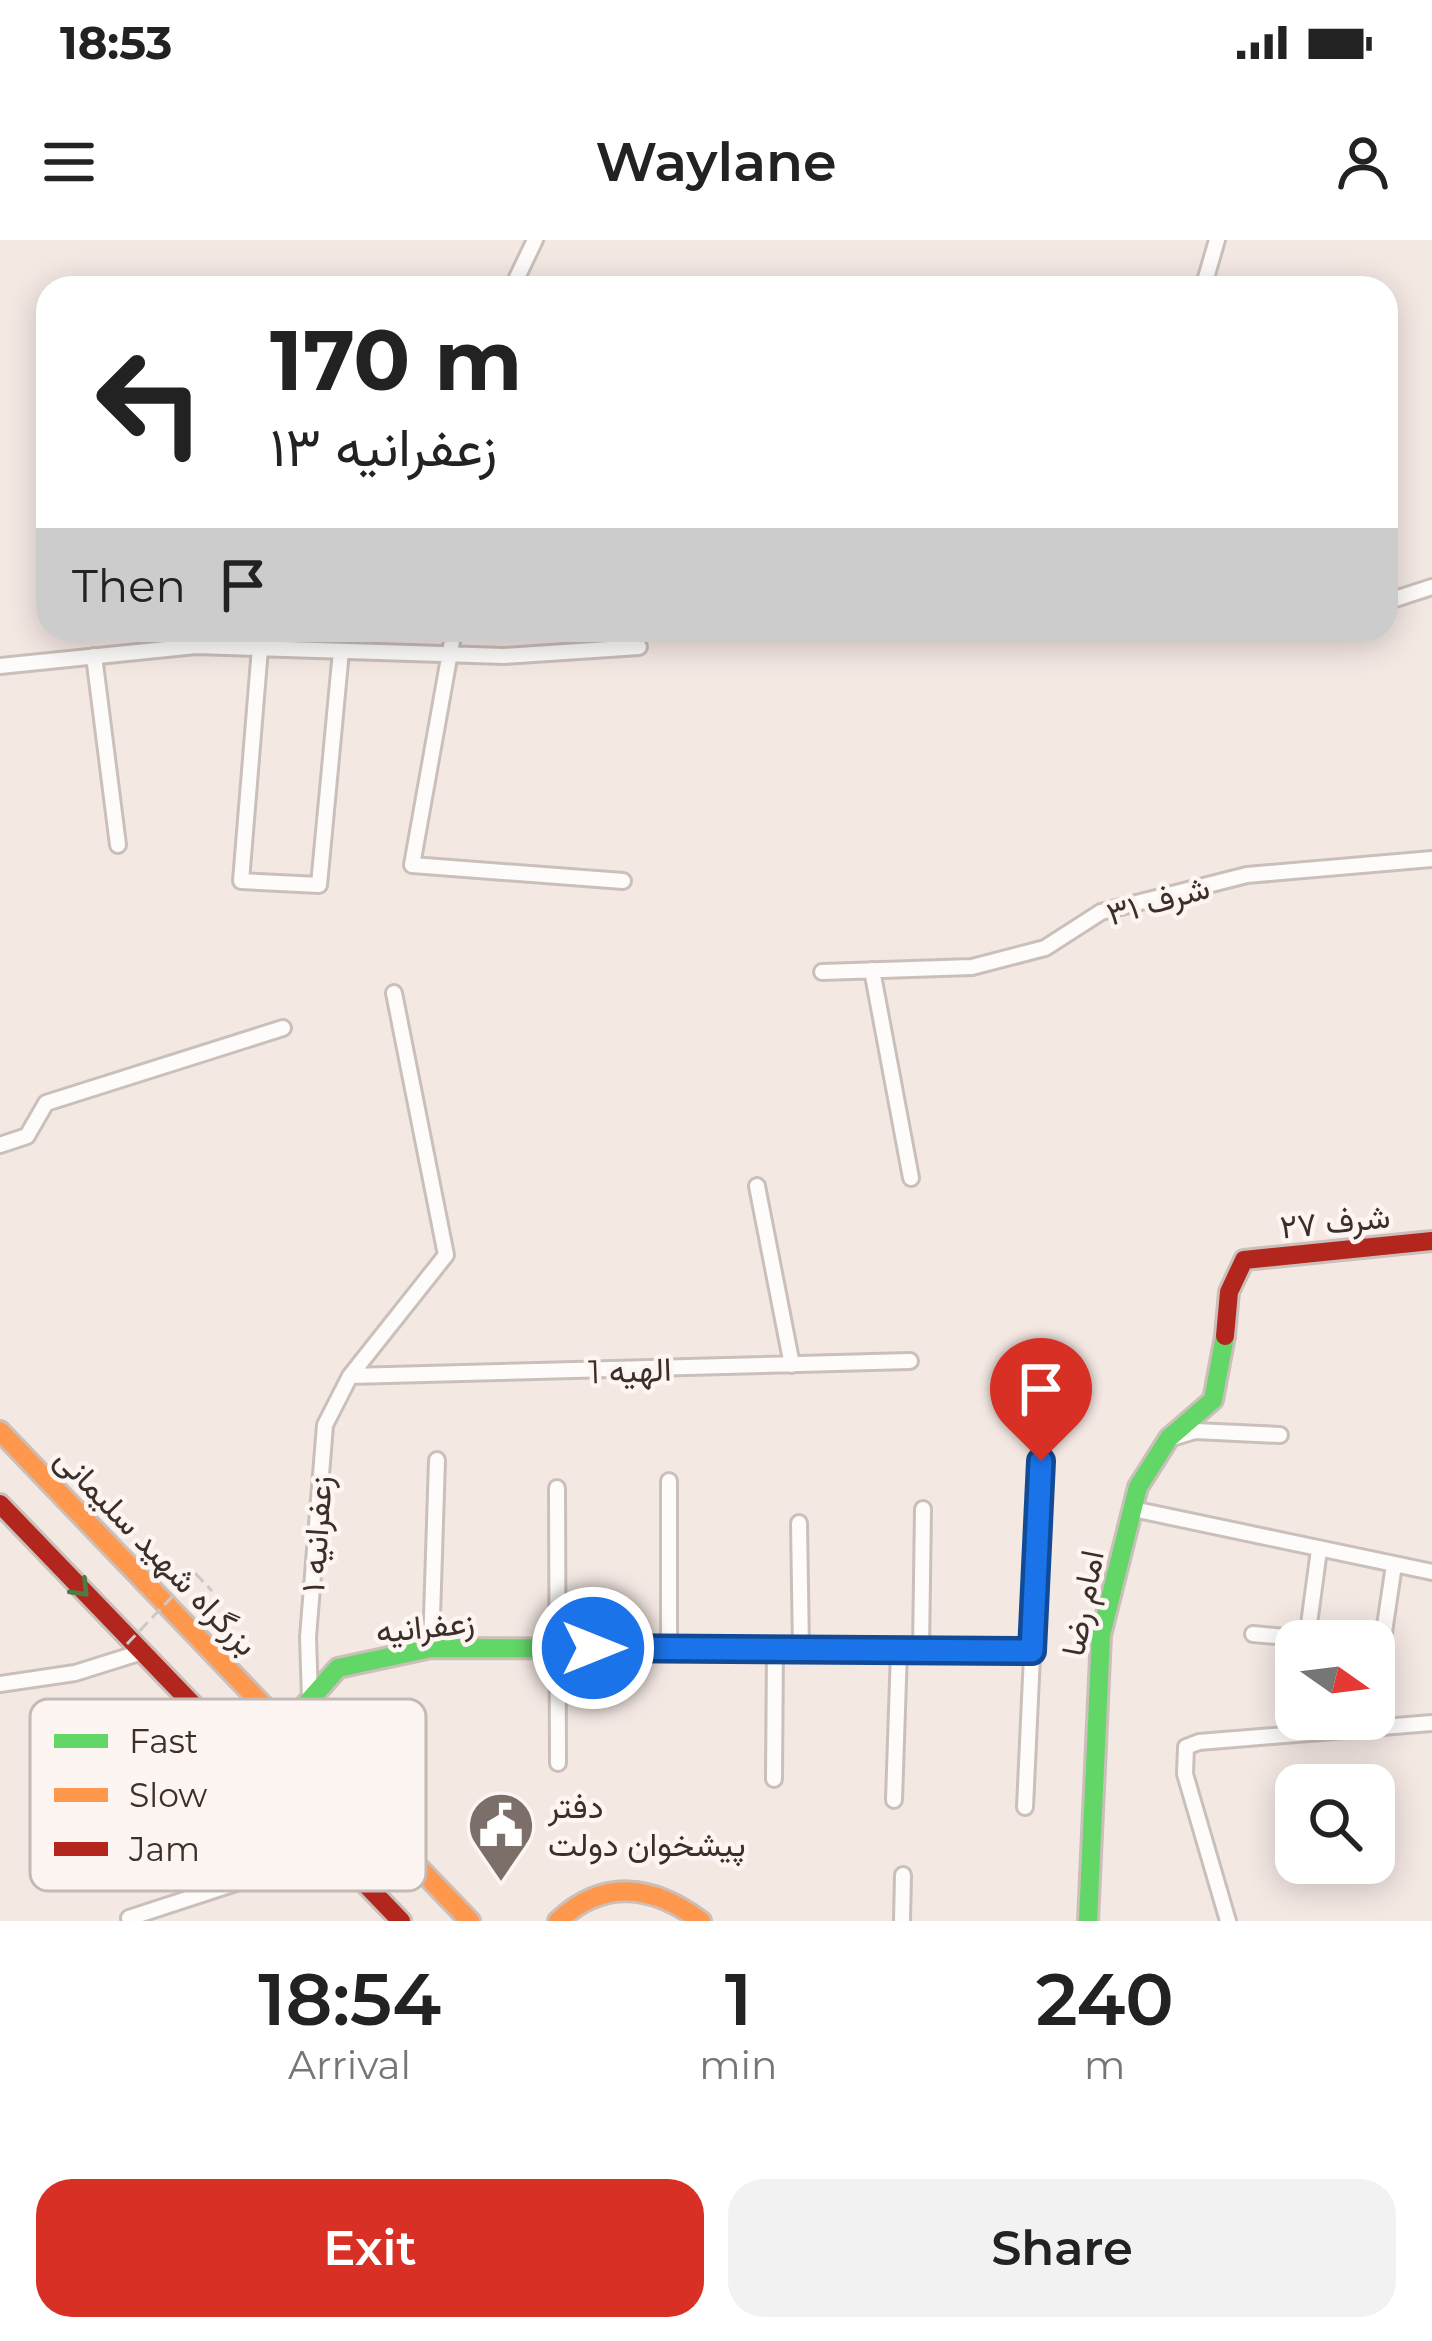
<!DOCTYPE html>
<meta charset="utf-8">
<style>
body{margin:0;font-family:Montserrat,Vazirmatn,sans-serif;background:#f2f2f2;color:#222;height:100vh;display:flex;flex-direction:column;font-size:45px;white-space:nowrap}
*{box-sizing:border-box;margin:0}
p{font-size:39px;color:#767676}
.icon{flex:none;width:66px;height:66px;fill:none;stroke:currentColor;stroke-width:2;stroke-linecap:round;stroke-linejoin:round}
.map{position:relative;height:1681px;overflow:hidden}
.side{display:flex;flex-direction:column;background:#fff;flex:1}
.side>*{flex:none}
.guide{position:absolute;left:36px;top:36px;width:1362px;height:366px;border-radius:36px;box-shadow:0 6px 30px #0003;background:#fff;color:#222;overflow:hidden}
.needle{width:78px;rotate:104deg}
.tools{position:absolute;left:1275px;top:1380px;display:grid;gap:24px}
.tools a{display:grid;place-items:center;width:120px;height:120px;border-radius:24px;background:#fff;box-shadow:0 6px 30px #0003;font-size:60px}
.pin{position:absolute;display:grid;place-items:center;width:102px;height:102px;color:#fff;margin:-123px -51px;border-radius:50% 50% 50% 0;rotate:-45deg;box-shadow:0 0 12px #0007}
.pin .icon{rotate:45deg}
.me{position:absolute;width:132px;margin:-66px;rotate:90deg;stroke-linejoin:round;filter:drop-shadow(0 0 9px #0008)}
.turn{display:flex;align-items:center;gap:42px;height:252px;padding:0 36px;font-size:54px}
.turn .icon{width:156px;height:156px;stroke-width:2.5}
.turn b{display:block;font-size:84px;line-height:102px}
.then{display:flex;align-items:center;height:114px;padding:0 36px;background:#0003;gap:24px;font-size:45px}
.eta{display:flex;justify-content:space-evenly;align-items:center;height:204px;text-align:center}
.eta b{font-size:72px;font-weight:600;line-height:84px}
.button{display:flex;gap:24px;margin-top:auto;padding:24px 36px}
.button a{flex:1;height:138px;border-radius:36px;background:#d93025;color:#fff;font-size:48px;font-weight:600;line-height:138px;text-align:center}
.button a+a{background:#f2f2f2;color:#222}
.status{display:flex;justify-content:space-between;align-items:center;height:84px;padding:0 60px;background:#fff;direction:ltr}
.status svg{height:33px;fill:currentColor}
header{display:flex;justify-content:space-between;align-items:center;height:156px;padding:0 36px;background:#fff;font-size:54px;font-weight:600}
.map>svg:first-child{display:block}
</style>
<div class="status"><b>18:53</b><svg viewBox="0 0 49 12"><path d="M0 12V9h3v3zM5 12V6h3v6zM10 12V3h3v9zM15 12V0h3v12zM26 1h20v11H26zM47 4h2v5h-2z"/></svg></div>
<header><svg class="icon" aria-label="menu" viewBox="0 0 24 24"><path d="M4 6h16M4 12h16M4 18h16"/></svg>Waylane<svg class="icon" aria-label="person" viewBox="0 0 24 24"><circle cx="12" cy="8" r="4"/><path d="M4 21q1-7 8-7t8 7"/></svg></header>
<div class="map">
<svg width="1432" height="1681" viewBox="0 0 1432 1681">
<rect width="100%" height="100%" fill="#f4e8e3"/>
<g fill="none" stroke-linecap="round" stroke-linejoin="round">
<defs>
<path id="street" d="M 512,48 L 535,0
M 1203,48 L 1217,0
M 1386,362 L 1432,347
M 454,390 L 412,625 L 623,641
M 260,408 L 241,641 L 319,645 L 341,411
M 94,416 L 118,605
M 0,426 L 196,406 L 504,416 L 639,407
M 872,730 L 911,938
M 822,732 L 972,727 L 1045,708 L 1101,672 L 1247,635 L 1432,619
M 0,905 L 27,896 L 46,863 L 283,788
M 757,946 L 792,1125
M 350,1136 L 910,1121
M 1172,1198 L 1195,1191 L 1280,1195
M 557,1248 L 558,1523
M 1133,1269 L 1432,1332
M 799,1283 L 801,1409
M 1253,1394 L 1307,1399 L 1319,1310
M 1383,1399 L 1394,1325
M 431,1408 L 437,1220
M 669,1408 L 669,1241
M 921,1410 L 923,1269
M 0,1444 L 75,1433 L 142,1412
M 310,1459 L 308,1397 L 325,1185 L 350,1136 L 446,1015 L 394,753
M 774,1539 L 775,1409
M 894,1560 L 899,1410
M 1025,1567 L 1041,1221
M 129,1678 L 334,1611
M 902,1681 L 903,1635
M 1228,1681 L 1185,1534 L 1186,1507 L 1199,1502 L 1432,1483"/>
<path id="fast" d="M 285,1488 L 338,1428 L 431,1408 L 858,1410
M 1088,1681 L 1101,1395 L 1138,1247 L 1169,1198 L 1213,1160 L 1225,1096"/>
<path id="slow" d="M 0,1191 L 470,1681
M 858,1410 L 1032,1411
M 558,1681 C 604,1638 653,1645 701,1681"/>
<path id="jam" d="M 1225,1096 L 1229,1052 L 1244,1020 L 1432,1001
M 0,1264 L 401,1681"/>
</defs>
<use href="#street" stroke="#cbbfba" stroke-width="20"/>
<use href="#fast" stroke="#cbbfba" stroke-width="24"/>
<use href="#slow" stroke="#cbbfba" stroke-width="24"/>
<use href="#jam" stroke="#cbbfba" stroke-width="24"/>
<path stroke="#ccc9c6" stroke-width="3" stroke-dasharray="12 6" stroke-linecap="butt" d="M 195,1333 L 212,1351"/>
<use href="#street" stroke="#fdfcfb" stroke-width="14"/>
<use href="#fast" stroke="#63d668" stroke-width="18"/>
<use href="#slow" stroke="#ff974d" stroke-width="18"/>
<use href="#jam" stroke="#b3261e" stroke-width="18"/>
<path stroke="#ccc9c6" stroke-width="3" stroke-dasharray="12 6" stroke-linecap="butt" d="M 127,1404 L 195,1333"/>
</g>
<defs><path id="oneway-chevron" d="M-2-3.5L2.5 0L-2 3.5" fill="none" stroke-width="1.6" stroke-linecap="round" stroke-linejoin="round" transform="scale(3)"/></defs>
<use stroke="#4e7a45" href="#oneway-chevron" transform="translate(81 1349) rotate(46)"/>
<g fill="none" stroke-linecap="round" stroke-linejoin="round">
<defs>
<path id="route" d="M 593,1408 L 1032,1411 L 1041,1221"/>
</defs>
<use href="#route" stroke="#114b97" stroke-width="30"/>
<use href="#route" stroke="#1a73e8" stroke-width="21"/>
</g>
<defs>
<symbol id="civic-pin" viewBox="-11 -11 22 30"><path d="M0 17L-7.5 6A9.5 9.5 0 1 1 7.5 6Z" fill="#7c6f69" stroke="#fdf5f2"/><path d="M-.6-6.5H3V-4.5H.6V-3L4-1V1h2V6H-6V1h2V-1L-.6-3ZM-1.2 2.5V6h2.4V2.5Z" fill="#fff"/></symbol>
</defs>
<g fill-rule="evenodd">
<use href="#civic-pin" x="463" y="1547" width="76" height="104"/>
</g>
<g text-anchor="middle" stroke-width="9" stroke-linejoin="round" paint-order="stroke">
<g font-size="33" fill="#3c2e28" stroke="#fdf5f2">
<text transform="translate(1158 660) rotate(-16)" y="12">شرف ۳۱</text>
<text transform="translate(1335 981) rotate(-6)" y="12">شرف ۲۷</text>
<text transform="translate(630 1130) rotate(-2)" y="12">الهیه 1</text>
<text transform="translate(316 1294) rotate(-86)" y="12">زعفرانیه ۱</text>
<text transform="translate(157 1311) rotate(46)" y="12">بزرگراه شهید سلیمانی</text>
<text transform="translate(1082 1363) rotate(-79)" y="12">امام رضا</text>
<text transform="translate(425 1386) rotate(-6)" y="12">زعفرانیه</text>
</g>
<g font-size="33" fill="#3c2e28" stroke="#fdf5f2" text-anchor="start">
<text x="548" y="1578">دفتر<tspan x="548" dy="38">پیشخوان دولت</tspan></text>
</g>
</g>
<rect x="30" y="1459" width="396" height="192" rx="18" fill="#fdf5f2" stroke="#c3b9b5" stroke-width="3"/>
<rect x="54" y="1494" width="54" height="14" fill="#63d668"/>
<rect x="54" y="1548" width="54" height="14" fill="#ff974d"/>
<rect x="54" y="1602" width="54" height="14" fill="#b3261e"/>
<g font-size="33" fill="#3c2e28">
<text x="129" y="1513">Fast</text>
<text x="129" y="1567">Slow</text>
<text x="129" y="1621">Jam</text>
</g>
</svg>
<div class="tools">
<a><svg class="needle" viewBox="-14 -14 28 28"><path d="M0-13l5 13h-10z" fill="#e53935"/><path d="M0 13l5-13h-10z" fill="#767676"/></svg></a>
<a><svg class="icon" aria-label="search" viewBox="0 0 24 24"><circle cx="10" cy="10" r="6"/><path d="M15 15l6 6"/></svg></a>
</div>
<div class="pin" style="left:1041px;top:1221px;background:#d93025"><svg class="icon" aria-label="arrive" viewBox="0 0 24 24"><path d="M6 21V4h12l-3 4 3 4H6"/></svg></div>
<svg class="me" style="left:593px;top:1408px" viewBox="-20 -20 40 40"><circle r="17" fill="#1a73e8" stroke="#fff" stroke-width="3"/><path d="M0-11L8 9 0 5-8 9z" fill="#fff"/></svg>
<div class="guide">
<div class="turn"><svg class="icon" aria-label="left" viewBox="0 0 24 24"><path d="M17 20v-9H6M10 6l-5 5 5 5"/></svg><div><b>170 m</b>زعفرانیه ۱۳</div></div>
<div class="then">Then<svg class="icon" aria-label="arrive" viewBox="0 0 24 24"><path d="M6 21V4h12l-3 4 3 4H6"/></svg></div>
</div>
</div>
<section class="side">
<div class="eta">
<div><b>18:54</b><p>Arrival</p></div>
<div><b>1</b><p>min</p></div>
<div><b>240</b><p>m</p></div>
</div>
<div class="button"><a>Exit</a><a>Share</a></div>
</section>
